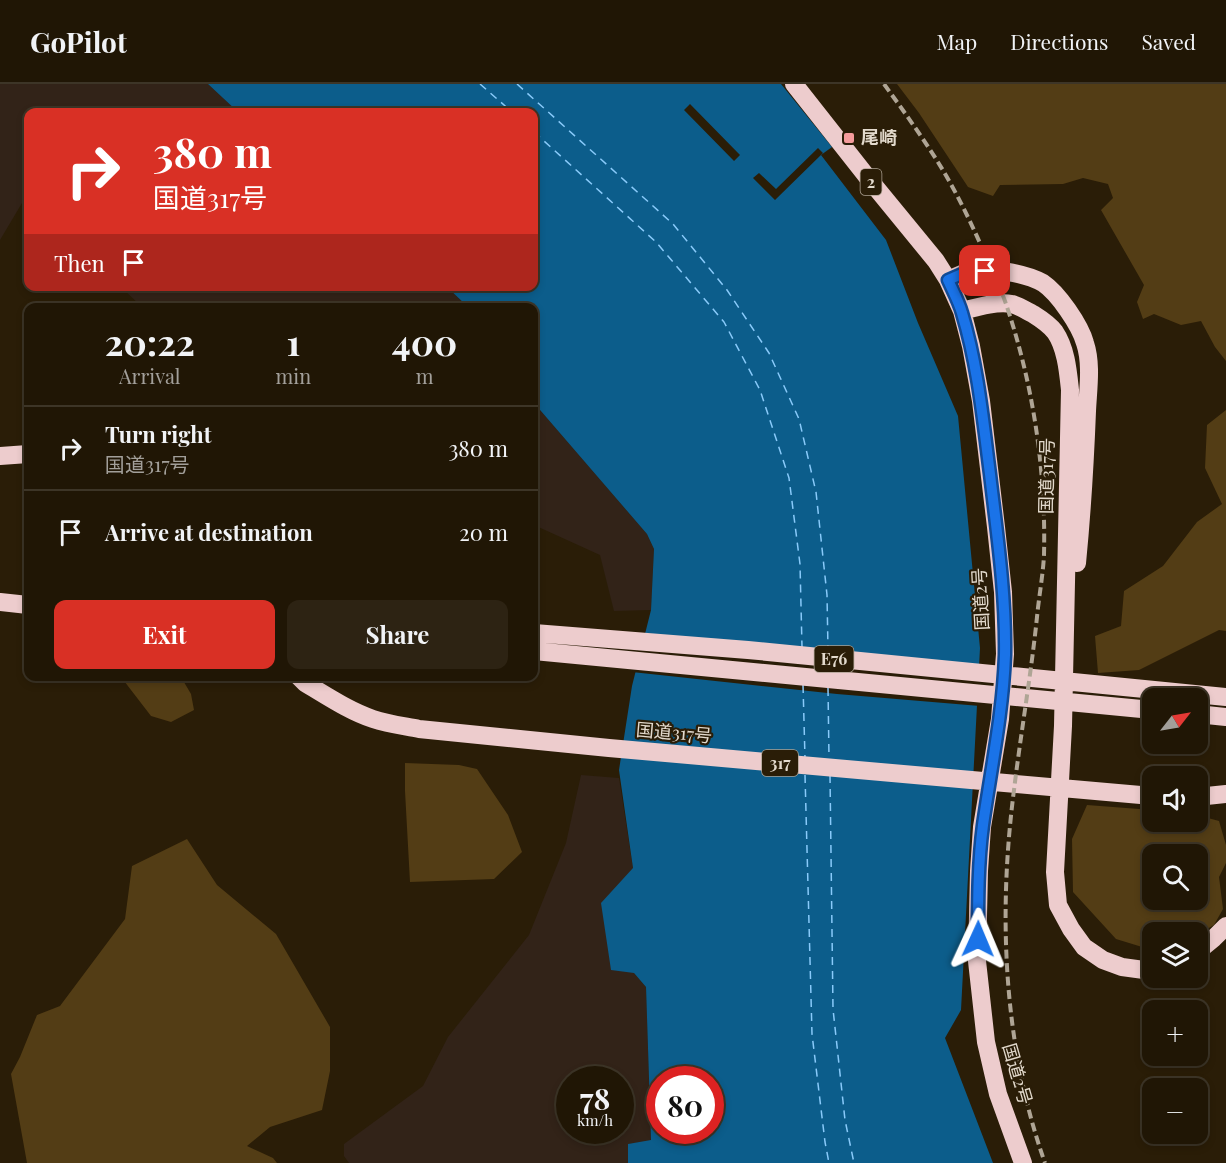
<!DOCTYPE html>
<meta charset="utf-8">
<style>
body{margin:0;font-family:"Playfair Display","Noto Sans JP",serif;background:#2d2313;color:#f1f3f6;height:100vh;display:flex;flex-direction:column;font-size:22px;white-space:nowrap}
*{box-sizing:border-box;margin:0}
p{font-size:20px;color:#a29f9a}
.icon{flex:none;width:33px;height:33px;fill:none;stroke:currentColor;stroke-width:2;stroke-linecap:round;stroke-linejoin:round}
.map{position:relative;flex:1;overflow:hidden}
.side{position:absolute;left:24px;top:219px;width:514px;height:378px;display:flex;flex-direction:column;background:#201605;border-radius:12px;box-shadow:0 3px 9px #0003,0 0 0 2px #3d3527}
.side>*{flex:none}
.guide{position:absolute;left:24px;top:24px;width:514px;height:183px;border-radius:12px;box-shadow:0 3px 9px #0003,0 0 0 2px #3d3527;background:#d93025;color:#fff;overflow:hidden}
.needle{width:39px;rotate:59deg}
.tools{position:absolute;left:1142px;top:604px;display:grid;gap:12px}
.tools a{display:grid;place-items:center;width:66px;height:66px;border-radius:12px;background:#201605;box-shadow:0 3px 9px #0003,0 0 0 2px #3d3527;font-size:30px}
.speed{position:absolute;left:556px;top:982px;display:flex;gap:12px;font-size:30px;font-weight:700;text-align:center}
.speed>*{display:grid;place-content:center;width:78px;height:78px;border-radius:50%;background:#201605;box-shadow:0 3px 9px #0003,0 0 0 2px #3d3527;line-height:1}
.speed small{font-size:15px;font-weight:400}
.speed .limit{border:9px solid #d22;background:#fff;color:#111}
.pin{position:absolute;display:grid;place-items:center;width:51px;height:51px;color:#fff;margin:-26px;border-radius:12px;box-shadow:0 3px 9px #0006}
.me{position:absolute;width:66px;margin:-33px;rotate:1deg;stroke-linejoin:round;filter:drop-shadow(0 0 4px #0008)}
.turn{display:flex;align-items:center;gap:21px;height:126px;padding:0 30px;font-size:27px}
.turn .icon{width:78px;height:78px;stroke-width:2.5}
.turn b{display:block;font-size:42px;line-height:51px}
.then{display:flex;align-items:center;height:57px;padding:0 30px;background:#0003;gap:12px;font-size:22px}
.eta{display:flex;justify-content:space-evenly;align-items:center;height:102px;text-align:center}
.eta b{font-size:36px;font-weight:700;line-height:42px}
.cta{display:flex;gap:12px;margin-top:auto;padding:12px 30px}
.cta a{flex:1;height:69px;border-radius:12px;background:#d93025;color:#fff;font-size:24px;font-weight:700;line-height:69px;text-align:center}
.cta a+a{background:#2d2313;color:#f1f3f6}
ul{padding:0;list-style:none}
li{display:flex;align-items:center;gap:18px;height:84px;padding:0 30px;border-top:2px solid #3d3527}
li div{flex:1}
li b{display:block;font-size:22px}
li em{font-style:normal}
header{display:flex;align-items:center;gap:36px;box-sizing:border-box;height:84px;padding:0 30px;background:#201605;border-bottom:2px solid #3d3527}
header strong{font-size:28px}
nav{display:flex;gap:33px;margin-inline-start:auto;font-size:21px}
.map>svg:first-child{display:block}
</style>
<header>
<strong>GoPilot</strong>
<nav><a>Map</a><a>Directions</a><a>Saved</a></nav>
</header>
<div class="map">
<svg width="1226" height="1079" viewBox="0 0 1226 1079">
<rect width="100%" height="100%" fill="#2a1d07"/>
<path fill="#322318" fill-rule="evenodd" d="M 0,0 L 208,0 L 238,28 L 28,28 L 28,118 L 22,119 L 0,156 Z
M 123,202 L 447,203 L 468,223 L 142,223 L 122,204 Z
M 534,319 L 647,450 L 654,465 L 651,526 L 614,527 L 600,471 L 534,441 Z
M 581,691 L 619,694 L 633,784 L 634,889 L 646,903 L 651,1057 L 629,1060 L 628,1079 L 349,1079 L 344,1072 L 344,1060 L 423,1002 L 448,953 L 529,851 L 566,759 ZM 570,996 L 621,996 L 621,1047 L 570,1047 Z"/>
<path fill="#533d15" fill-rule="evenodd" d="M 897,0 L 1226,0 L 1226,277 L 1215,263 L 1201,237 L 1181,241 L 1154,230 L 1143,235 L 1137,218 L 1144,201 L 1101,126 L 1113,114 L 1108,100 L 1083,94 L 1063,100 L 1000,101 L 993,112 L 968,103 L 919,29 Z
M 1226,326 L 1226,547 L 1219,546 L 1139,586 L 1098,589 L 1095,552 L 1121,542 L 1124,507 L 1163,482 L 1197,438 L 1222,420 L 1205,384 L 1207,341 Z
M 121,593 L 181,593 L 191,610 L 194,626 L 171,638 L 151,632 Z
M 405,679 L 459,681 L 477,685 L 508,731 L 522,768 L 494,795 L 410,798 L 405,707 Z
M 1087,721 L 1152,726 L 1152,738 L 1197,738 L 1197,731 L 1219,737 L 1226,761 L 1226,779 L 1219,793 L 1223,825 L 1214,841 L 1197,851 L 1197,849 L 1152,849 L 1152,866 L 1116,855 L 1073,808 L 1072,755 ZM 1152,771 L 1197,771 L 1197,816 L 1152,816 Z
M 187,755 L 217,801 L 276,850 L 330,943 L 330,987 L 322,1026 L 270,1043 L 247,1062 L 273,1074 L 277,1079 L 27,1079 L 11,990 L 20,973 L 37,931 L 60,922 L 125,835 L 132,782 Z"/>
<path fill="#0c5d8b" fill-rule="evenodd" d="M 208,0 L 781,0 L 832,63 L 821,71 L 886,156 L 918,239 L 958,332 L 980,564 L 961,926 L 945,954 L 993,1079 L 628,1079 L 628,1060 L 651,1056 L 646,903 L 634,889 L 611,886 L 601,819 L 633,784 L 619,686 L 632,602 L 651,526 L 654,465 L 647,450 L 534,319 L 534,224 L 468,223 L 447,203 L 534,202 L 534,28 L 238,28 ZM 660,996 L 711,996 L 711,1047 L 660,1047 Z"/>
<path fill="#2a1d07" d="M 690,20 L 740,71 L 734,77 L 684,26 Z
M 818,64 L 823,69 L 775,116 L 753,94 L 759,89 L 776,105 Z
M 642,549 L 982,581 L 980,622 L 837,610 L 632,588 Z"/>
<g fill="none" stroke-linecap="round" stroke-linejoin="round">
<path stroke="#89cafa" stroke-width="1.5" stroke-dasharray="8 6" stroke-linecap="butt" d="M 480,0 L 512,28
M 517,0 L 673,140 L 727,206 L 769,269 L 799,335 L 816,408 L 827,511 L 828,566
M 534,48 L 656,158 L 724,238 L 760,306 L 789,394 L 800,480 L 802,563
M 803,601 L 805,674
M 828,604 L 829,674
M 805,691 L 812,950 L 825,1058 L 829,1079
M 830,691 L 833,925 L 845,1036 L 854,1079"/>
<path stroke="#edcccd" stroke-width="18" d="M 794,0 L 868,94 L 936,177 L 948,196 L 957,216 L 962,227 L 971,262 L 981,317 L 996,443 L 1003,508 L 1005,570 L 1000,635 L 982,743 L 979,787 L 977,877 L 986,958 L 998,1010 L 1023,1079
M 1008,188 C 1020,190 1032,193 1043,199 C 1058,209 1080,241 1085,259 C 1092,280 1088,305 1087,327 C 1085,378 1082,428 1077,479
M 948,196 L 964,189 L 985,187
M 962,227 C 977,223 997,217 1012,220 C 1019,222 1027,227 1033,230 C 1041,235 1049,240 1055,248 C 1066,264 1068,287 1070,306 L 1063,642 L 1055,788 L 1058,821 L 1071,845 L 1084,863 L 1103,876 L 1122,883 L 1144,886 L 1152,884
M 0,372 L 28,370
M 0,518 L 28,521
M 534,549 L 748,566 L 1226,613
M 534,567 L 1152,626
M 298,592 L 305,599 C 327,612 349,627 373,635 C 388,640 404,642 419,645 L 609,664 L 1152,712
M 1197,630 L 1226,633
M 1197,713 L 1226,710
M 1197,868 L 1214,854 L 1226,842"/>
<path stroke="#afa595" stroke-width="4" stroke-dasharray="9 4.5" stroke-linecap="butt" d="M 884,0 C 905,29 926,58 944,88 C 961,117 976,149 989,180 C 996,195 1003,210 1008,226 C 1034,305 1046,389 1044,471 C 1043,491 1039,512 1037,533 C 1031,591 1021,648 1014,706 C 998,830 1003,960 1045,1079"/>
</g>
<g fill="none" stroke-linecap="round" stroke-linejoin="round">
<defs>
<path id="route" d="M 978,855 C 978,817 978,779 983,741 C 991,685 1003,628 1005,571 C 1006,510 997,450 990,390 C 983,336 978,282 962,229 C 959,218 953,207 948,196 L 964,189 L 985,187"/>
</defs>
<use href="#route" stroke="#114b97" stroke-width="15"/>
<use href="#route" stroke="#1a73e8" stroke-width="10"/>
</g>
<rect fill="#f59b9c" stroke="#2a1d07" stroke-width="2" x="843" y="48" width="12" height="12" rx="3"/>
<g text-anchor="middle" stroke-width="4.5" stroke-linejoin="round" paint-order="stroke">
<g fill="#2a1d07" stroke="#aca192" stroke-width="1.5">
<rect x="860.5" y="85" width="21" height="26" rx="4.5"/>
<rect x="814.5" y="562" width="39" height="26" rx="4.5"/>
<rect x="762" y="666" width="36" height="26" rx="4.5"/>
</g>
<g font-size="16" font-weight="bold" fill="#e3dacd">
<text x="871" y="104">2</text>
<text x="834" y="581">E76</text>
<text x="780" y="685">317</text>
</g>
<g font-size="18" font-weight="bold" fill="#e3dacd" stroke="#2a1d07" text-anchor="start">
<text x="861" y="60">尾崎</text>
</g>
<g font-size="18" fill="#e3dacd" stroke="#2a1d07">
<text transform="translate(1047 392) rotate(-89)" y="6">国道317号</text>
<text transform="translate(981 515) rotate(-93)" y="6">国道2号</text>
<text transform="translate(674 649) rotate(5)" y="6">国道317号</text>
<text transform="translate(1017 990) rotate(74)" y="6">国道2号</text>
</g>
</g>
</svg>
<div class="tools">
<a><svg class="needle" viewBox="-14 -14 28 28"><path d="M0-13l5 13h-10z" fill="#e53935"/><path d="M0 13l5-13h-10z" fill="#a29f9a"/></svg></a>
<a><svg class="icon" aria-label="sound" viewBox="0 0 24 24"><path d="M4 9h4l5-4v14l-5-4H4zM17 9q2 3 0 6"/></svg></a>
<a><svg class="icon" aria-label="search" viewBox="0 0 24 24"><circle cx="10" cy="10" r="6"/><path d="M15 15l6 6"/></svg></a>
<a><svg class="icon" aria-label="layers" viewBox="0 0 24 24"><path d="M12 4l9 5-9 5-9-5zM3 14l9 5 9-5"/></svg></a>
<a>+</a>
<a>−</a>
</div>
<div class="speed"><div>78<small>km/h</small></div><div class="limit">80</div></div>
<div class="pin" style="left:985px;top:187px;background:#d93025"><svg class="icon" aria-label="arrive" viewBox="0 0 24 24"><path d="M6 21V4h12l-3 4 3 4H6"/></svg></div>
<svg class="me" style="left:978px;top:855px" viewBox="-20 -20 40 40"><path d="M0-17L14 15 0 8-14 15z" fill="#1a73e8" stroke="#fff" stroke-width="4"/></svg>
<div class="guide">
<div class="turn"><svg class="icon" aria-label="right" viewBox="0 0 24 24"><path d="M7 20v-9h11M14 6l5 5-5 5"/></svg><div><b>380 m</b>国道317号</div></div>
<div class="then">Then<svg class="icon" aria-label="arrive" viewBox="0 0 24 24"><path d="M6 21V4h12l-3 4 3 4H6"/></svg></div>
</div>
<section class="side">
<div class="eta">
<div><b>20:22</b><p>Arrival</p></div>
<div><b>1</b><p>min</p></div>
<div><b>400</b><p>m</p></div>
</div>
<ul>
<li><svg class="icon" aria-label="right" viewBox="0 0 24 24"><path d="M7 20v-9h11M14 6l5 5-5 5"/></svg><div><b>Turn right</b><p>国道317号</p></div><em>380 m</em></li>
<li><svg class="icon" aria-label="arrive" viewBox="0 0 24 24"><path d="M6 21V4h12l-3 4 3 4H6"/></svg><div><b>Arrive at destination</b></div><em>20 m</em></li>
</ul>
<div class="cta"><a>Exit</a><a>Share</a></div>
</section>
</div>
